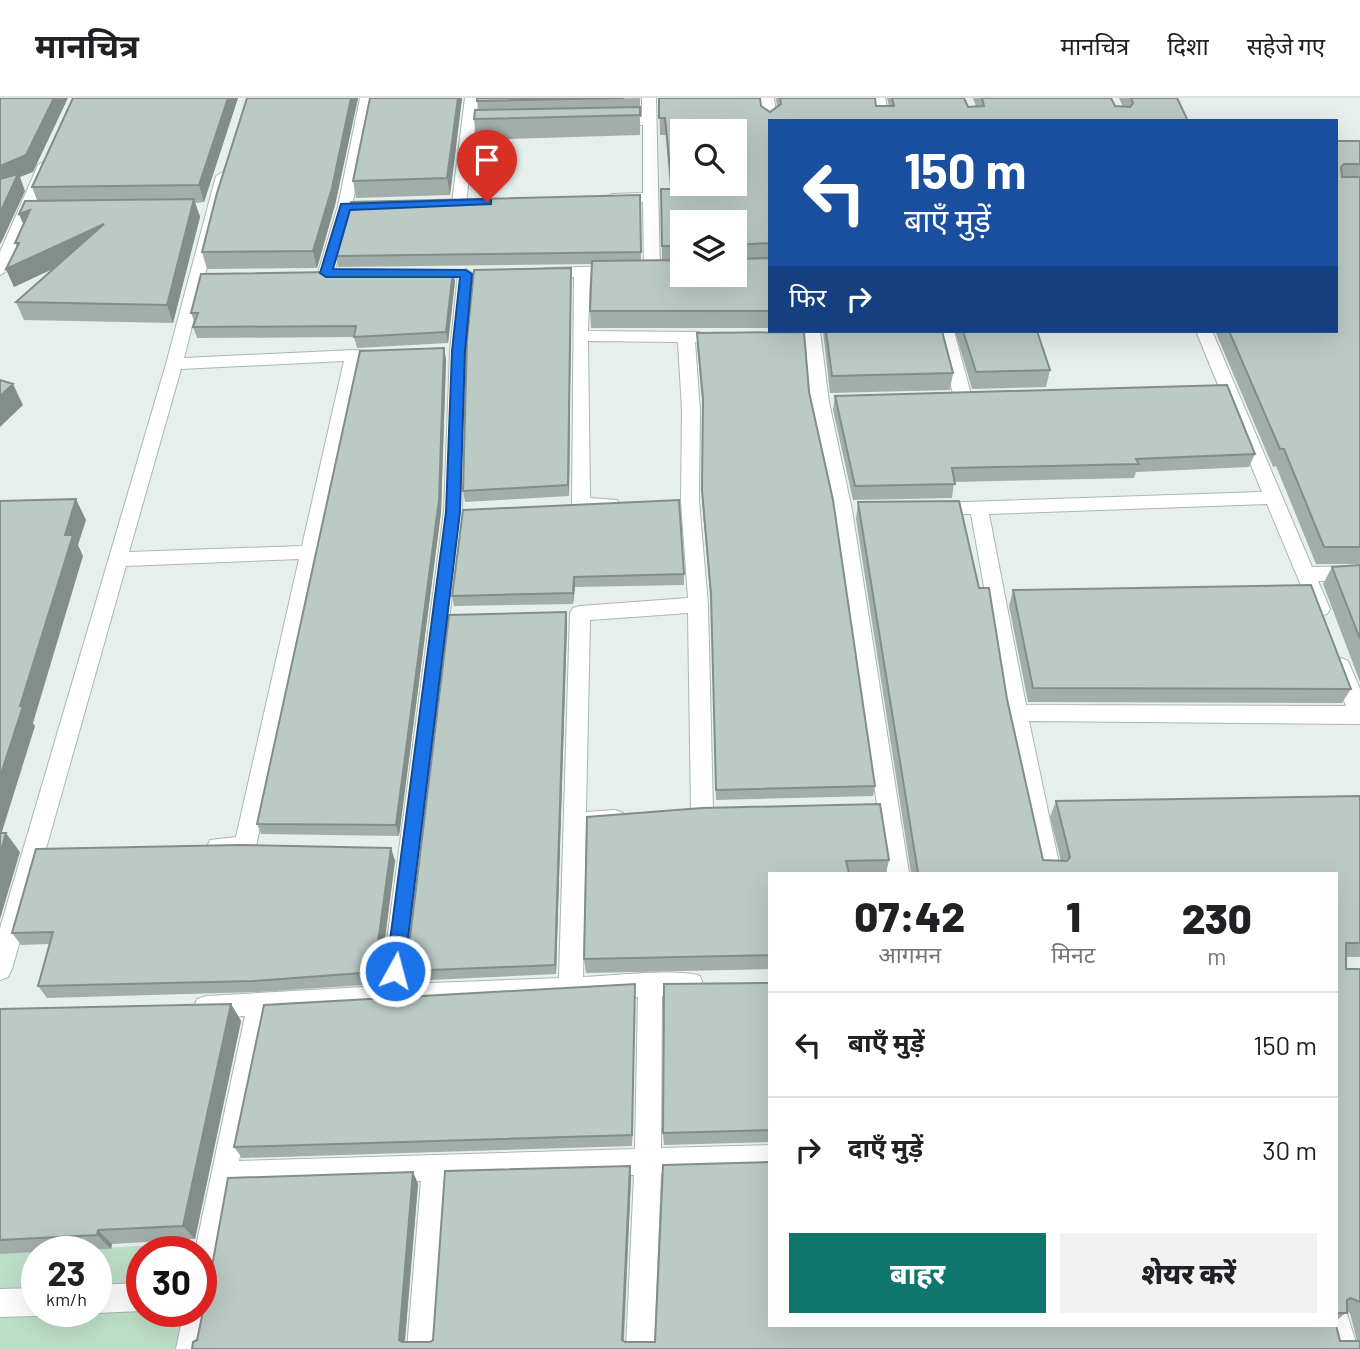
<!DOCTYPE html>
<html lang="hi">
<meta charset="utf-8">
<style>
body{margin:0;font-family:Barlow,"Noto Sans Devanagari",sans-serif;background:#f2f2f2;color:#202124;height:100vh;display:flex;flex-direction:column;font-size:26px;white-space:nowrap}
*{box-sizing:border-box;margin:0}
p{font-size:23px;color:#757577}
.icon{flex:none;width:38px;height:38px;fill:none;stroke:currentColor;stroke-width:2;stroke-linecap:round;stroke-linejoin:round}
.map{position:relative;flex:1;overflow:hidden}
.sheet{position:absolute;left:768px;top:774px;width:570px;height:455px;display:flex;flex-direction:column;background:#fff;border-radius:0px;box-shadow:0 7px 28px #0002}
.sheet>*{flex:none}
.guide{position:absolute;left:768px;top:21px;width:570px;height:214px;border-radius:0px;box-shadow:0 7px 28px #0002;background:#1a4fa0;color:#fff;overflow:hidden}
.fabs{position:absolute;left:670px;top:21px;display:grid;gap:14px}
.fabs a{display:grid;place-items:center;width:77px;height:77px;border-radius:0px;background:#fff;box-shadow:0 7px 28px #0002;font-size:35px}
.speed{position:absolute;left:21px;top:1138px;display:flex;gap:14px;font-size:35px;font-weight:700;text-align:center}
.speed>*{display:grid;place-content:center;width:91px;height:91px;border-radius:50%;background:#fff;box-shadow:0 7px 28px #0002;line-height:1}
.speed small{font-size:18px;font-weight:400}
.speed .limit{border:10px solid #d22;background:#fff;color:#111}
.pin{position:absolute;display:grid;place-items:center;width:60px;height:60px;color:#fff;margin:-72px -30px;border-radius:50% 50% 50% 0;rotate:-45deg;box-shadow:0 0 7px #0007}
.pin .icon{rotate:45deg}
.me{position:absolute;width:77px;margin:-38px;rotate:7deg;stroke-linejoin:round;filter:drop-shadow(0 0 5px #0008)}
.turn{display:flex;align-items:center;gap:24px;height:147px;padding:0 21px;font-size:32px}
.turn .icon{width:91px;height:91px;stroke-width:2.5}
.turn b{display:block;font-size:49px;line-height:60px}
.then{display:flex;align-items:center;height:66px;padding:0 21px;background:#0003;gap:14px;font-size:26px}
.eta{display:flex;justify-content:space-evenly;align-items:center;height:119px;text-align:center}
.eta b{font-size:42px;font-weight:800;line-height:49px}
.action{display:flex;gap:14px;margin-top:auto;padding:14px 21px}
.action a{flex:1;height:80px;border-radius:0px;background:#0f766e;color:#fff;font-size:28px;font-weight:800;line-height:80px;text-align:center}
.action a+a{background:#f2f2f2;color:#202124}
ul{padding:0;list-style:none}
li{display:flex;align-items:center;gap:21px;height:105px;padding:0 21px;border-top:2px solid #e0e0e0}
li div{flex:1}
li b{display:block;font-size:26px}
li em{font-style:normal}
header{display:flex;align-items:center;gap:42px;box-sizing:border-box;height:98px;padding:0 35px;background:#fff;border-bottom:2px solid #e0e0e0}
header strong{font-size:33px}
nav{display:flex;gap:38px;margin-inline-start:auto;font-size:24px}
.map>svg:first-child{display:block}
</style>
<header>
<strong>मानचित्र</strong>
<nav><a>मानचित्र</a><a>दिशा</a><a>सहेजे गए</a></nav>
</header>
<div class="map">
<svg width="1360" height="1251" viewBox="0 0 1360 1251">
<rect width="100%" height="100%" fill="#e6efeb"/>
<path fill="#bfe0c8" fill-rule="evenodd" d="M 211,1145 L 201,1153 L 142,1153 L 142,1213 L 198,1213 L 190,1251 L 0,1251 L 0,1154 ZM 37,1153 L 96,1153 L 96,1213 L 37,1213 Z"/>
<g fill="none" stroke-linecap="round" stroke-linejoin="round">
<defs>
<path id="minor" d="M 360,0 L 374,0 L 352,108 L 334,175 L 326,180 L 318,175 L 338,108 Z
M 465,0 L 479,0 L 476,22 L 501,22 L 508,26 L 501,30 L 475,30 L 466,105 L 459,109 L 452,105 Z
M 642,0 L 656,0 L 660,172 L 652,177 L 644,172 L 643,104 L 612,104 L 605,100 L 612,96 L 643,95 L 643,27 L 614,27 L 607,23 L 614,19 L 642,19 Z
M 760,0 L 774,0 L 777,23 L 770,23 L 770,28 L 763,24 Z
M 871,0 L 885,0 L 890,23 L 876,23 Z
M 45,63 L 52,67 L 8,172 L 0,177 L 0,154 L 38,67 Z
M 223,74 L 230,78 L 184,260 L 354,252 L 371,253 L 373,257 L 371,261 L 361,262 L 256,748 L 253,755 C 240,759 223,760 210,756 L 207,749 L 210,742 L 236,739 L 299,461 L 126,468 L 12,871 L 8,879 L 0,882 L 0,830 L 166,266 L 216,78 ZM 344,263 L 302,448 L 129,454 L 181,271 Z
M 617,168 L 623,170 L 625,173 L 623,176 L 590,178 L 588,233 L 699,234 L 707,239 L 705,243 L 695,244 L 700,312 L 699,403 L 708,507 L 713,714 L 710,720 L 702,723 L 694,720 L 691,714 L 688,515 L 590,522 L 586,714 L 615,712 L 623,715 L 626,721 L 623,727 L 586,732 L 583,879 C 610,878 678,870 700,878 L 703,886 L 700,894 L 691,897 L 662,898 L 661,1050 L 770,1047 L 770,1073 L 661,1076 L 654,1251 L 626,1251 L 634,1077 L 447,1082 L 435,1251 L 407,1251 L 421,1083 L 234,1089 L 215,1195 L 209,1206 L 212,1213 L 204,1251 L 176,1251 L 184,1213 L 201,1213 L 201,1153 L 195,1153 L 245,918 L 206,920 L 197,917 L 194,909 L 197,901 L 206,898 L 381,888 L 444,414 L 450,253 L 458,176 L 466,171 L 474,176 L 466,253 L 462,414 L 405,886 L 559,880 L 570,515 L 573,510 L 580,508 L 688,500 L 681,403 L 682,312 L 678,244 L 588,243 L 590,400 L 617,402 L 619,406 L 617,410 C 604,414 587,414 574,410 L 572,406 L 574,179 L 545,180 L 537,175 L 545,170 ZM 638,899 L 635,1051 L 239,1063 L 269,916 Z
M 804,233 L 820,233 L 829,304 L 852,412 L 909,775 L 887,775 L 834,412 L 811,304 Z
M 938,233 L 954,233 L 972,300 L 969,304 L 957,304 L 954,300 Z
M 1196,233 L 1212,233 L 1312,469 L 1360,468 L 1360,482 L 1318,483 L 1330,511 L 1327,516 L 1320,518 L 1313,516 L 1267,406 L 989,416 L 1026,607 L 1346,608 L 1331,568 L 1334,563 L 1341,560 L 1348,563 L 1360,591 L 1360,626 L 1029,623 L 1061,775 L 1039,775 L 1023,707 L 971,416 L 928,416 L 926,411 L 928,406 L 935,405 L 1262,394 Z
M 142,1185 L 142,1213 L 96,1215 L 91,1213 L 96,1213 L 96,1187 Z
M 37,1190 L 37,1213 L 47,1214 L 37,1218 L 0,1219 L 0,1191 Z
M 1337,1212 L 1347,1216 L 1358,1251 L 1330,1251 L 1323,1227 L 1337,1227 Z"/>
</defs>
<use href="#minor" stroke="#a8b8b2" stroke-width="2"/>
<use href="#minor" fill="#fff" fill-rule="evenodd"/>
</g>
<path fill="#a1aea9" fill-rule="evenodd" d="M 73,0 L 238,0 L 204,104 L 195,105 L 200,119 L 173,225 L 24,222 L 16,204 L 54,170 L 14,189 L 6,171 L 17,149 L 15,145 L 23,126 L 19,116 L 37,102 L 32,89 Z
M 247,0 L 358,0 L 335,107 L 317,170 L 207,171 L 202,154 Z
M 370,0 L 462,0 L 450,97 L 356,100 L 353,83 Z
M 640,0 L 640,37 L 476,42 L 474,21 L 478,12 L 477,3 Z
M 659,0 L 761,8 L 770,14 L 777,8 L 776,0 L 875,0 L 876,8 L 889,8 L 887,0 L 964,0 L 968,9 L 976,8 L 973,0 L 1111,0 L 1115,8 L 1123,9 L 1119,0 L 1177,0 L 1188,23 L 770,23 L 770,230 L 591,230 L 590,213 L 591,166 L 338,169 L 336,158 L 640,97 L 641,163 L 662,163 L 661,91 L 670,91 L 666,37 L 660,37 ZM 682,124 L 735,124 L 735,177 L 682,177 Z
M 1337,43 L 1360,43 L 1360,466 L 1316,466 L 1276,368 L 1273,369 L 1215,233 L 1337,233 Z
M 571,181 L 569,398 L 465,404 L 463,393 Z
M 455,183 L 448,245 L 357,250 L 354,239 L 197,240 L 193,229 L 195,225 L 191,215 Z
M 823,233 L 942,233 L 953,275 L 950,292 L 830,295 Z
M 955,233 L 1037,233 L 1050,272 L 1046,289 L 972,291 Z
M 697,235 L 809,294 L 875,688 L 873,698 L 716,702 L 711,507 L 702,403 L 703,312 L 697,246 Z
M 444,250 L 446,262 L 441,414 L 399,738 L 261,736 L 257,726 Z
M 835,298 L 1255,356 L 1249,369 L 1136,374 L 1134,380 L 954,384 L 952,400 L 853,402 L 833,312 Z
M 858,404 L 979,490 L 1007,601 L 1043,762 L 1061,763 L 1050,719 L 1056,703 L 1360,698 L 1360,859 L 1346,859 L 1346,871 L 1360,871 L 1360,1251 L 192,1251 L 197,1242 L 413,1074 L 418,1086 L 405,1244 L 430,1244 L 630,1068 L 631,1080 L 624,1243 L 625,1244 L 1357,1243 L 1350,1215 L 1347,1214 L 1337,1222 L 1337,775 L 911,775 L 856,421 Z
M 463,412 L 684,476 L 684,487 L 575,489 L 573,506 L 454,508 L 452,498 Z
M 1360,467 L 1360,584 L 1323,486 L 1332,469 Z
M 1013,492 L 1351,591 L 1342,605 L 1028,604 L 1009,508 Z
M 566,514 L 567,526 L 556,876 L 409,883 L 406,873 Z
M 587,719 L 889,762 L 886,775 L 770,775 L 770,871 L 586,875 L 584,861 Z
M 391,750 L 395,763 L 379,886 L 259,894 L 47,900 L 38,888 L 49,846 L 21,847 L 12,835 Z
M 770,885 L 770,1044 L 664,1047 L 663,1035 Z
M 635,886 L 635,900 L 632,1048 L 242,1060 L 234,1049 Z
M 231,906 L 241,923 L 195,1141 L 112,1146 L 111,1151 L 37,1153 L 37,1154 L 0,1156 L 0,911 Z"/>
<path fill="#838d89" d="M 54,0 L 68,0 L 33,74 L 20,79 L 25,93 L 1,145 L 0,146 L 0,68 Z
M 228,0 L 238,0 L 204,104 L 199,87 Z
M 351,0 L 358,0 L 335,107 L 317,170 L 313,153 Z
M 458,0 L 462,0 L 450,97 L 447,80 Z
M 194,101 L 200,119 L 173,225 L 167,207 Z
M 30,112 L 27,134 L 19,116 Z
M 104,126 L 111,144 L 14,189 L 6,171 Z
M 571,170 L 571,181 L 569,398 L 568,387 Z
M 453,172 L 455,183 L 448,245 L 446,234 Z
M 444,250 L 446,262 L 441,414 L 399,738 L 396,727 Z
M 13,286 L 23,307 L 0,329 L 0,298 Z
M 76,401 L 86,422 L 78,447 L 83,458 L 33,625 L 35,628 L 0,740 L 0,679 L 20,608 L 65,437 Z
M 574,479 L 575,489 L 573,506 L 573,495 Z
M 566,514 L 567,526 L 556,876 L 555,867 Z
M 6,735 L 20,754 L 0,821 L 0,756 Z
M 391,750 L 395,763 L 379,886 L 374,874 Z
M 635,886 L 635,900 L 632,1048 L 632,1037 Z
M 231,906 L 241,923 L 195,1141 L 183,1128 Z
M 630,1068 L 631,1080 L 623,1251 L 622,1242 Z
M 413,1074 L 418,1086 L 404,1251 L 399,1242 Z
M 98,1132 L 112,1146 L 111,1151 L 97,1137 Z"/>
<path fill="#bbcac4" stroke="#838d89" stroke-width="2" fill-rule="evenodd" d="M 0,0 L 54,0 L 26,57 L 0,68 Z
M 73,0 L 228,0 L 199,87 L 32,89 Z
M 247,0 L 351,0 L 332,90 L 313,153 L 202,154 L 217,95 Z
M 370,0 L 458,0 L 447,80 L 353,83 Z
M 477,0 L 624,0 L 477,3 Z
M 659,0 L 760,0 L 761,8 L 770,14 L 781,6 L 780,0 L 875,0 L 876,8 L 894,8 L 892,0 L 964,0 L 968,9 L 984,8 L 982,0 L 1111,0 L 1115,8 L 1130,9 L 1133,5 L 1131,0 L 1177,0 L 1188,23 L 770,23 L 770,145 L 735,147 L 735,124 L 682,124 L 682,148 L 662,148 L 661,91 L 672,91 L 665,20 L 659,20 ZM 682,33 L 735,33 L 735,86 L 682,86 Z
M 640,9 L 640,17 L 474,21 L 475,12 Z
M 1337,43 L 1360,43 L 1360,66 L 1344,66 L 1341,69 L 1342,79 L 1360,79 L 1360,449 L 1324,449 L 1284,351 L 1280,351 L 1229,233 L 1337,233 Z
M 18,76 L 0,115 L 0,81 Z
M 640,97 L 641,154 L 336,158 L 351,104 Z
M 194,101 L 167,207 L 16,204 L 104,126 L 6,171 L 19,145 L 15,145 L 30,112 L 19,116 L 25,103 Z
M 770,160 L 770,213 L 590,213 L 592,163 L 682,162 L 682,177 L 735,177 L 735,161 Z
M 571,170 L 568,387 L 463,393 L 467,242 L 474,172 Z
M 453,172 L 446,234 L 354,239 L 356,228 L 193,229 L 198,215 L 191,215 L 201,176 Z
M 826,233 L 942,233 L 953,275 L 832,278 Z
M 963,233 L 1037,233 L 1050,272 L 976,274 Z
M 804,234 L 809,294 L 833,402 L 875,688 L 716,692 L 711,496 L 702,392 L 703,301 L 697,235 Z
M 444,250 L 439,402 L 396,727 L 257,726 L 360,253 Z
M 0,282 L 13,286 L 0,298 Z
M 1227,287 L 1255,356 L 1136,361 L 1139,366 L 952,370 L 955,386 L 855,388 L 835,298 Z
M 76,401 L 65,437 L 73,437 L 20,608 L 23,608 L 0,679 L 0,403 Z
M 679,402 L 684,476 L 574,479 L 573,495 L 452,498 L 463,412 Z
M 959,403 L 979,490 L 989,490 L 1007,601 L 1043,762 L 1067,763 L 1070,759 L 1056,703 L 1360,698 L 1360,845 L 1346,845 L 1346,871 L 1360,871 L 1360,1204 L 1351,1200 L 1347,1202 L 1347,1215 L 1337,1215 L 1337,775 L 918,775 L 858,404 Z
M 1360,467 L 1360,541 L 1332,469 Z
M 1311,487 L 1351,591 L 1033,590 L 1013,492 Z
M 566,514 L 555,867 L 406,873 L 449,517 Z
M 880,706 L 889,762 L 846,763 L 849,775 L 770,775 L 770,857 L 584,861 L 587,719 L 702,710 Z
M 0,735 L 6,735 L 0,756 Z
M 239,747 L 391,750 L 374,874 L 253,883 L 38,888 L 53,834 L 12,835 L 36,751 Z
M 770,885 L 770,1032 L 663,1035 L 664,886 Z
M 635,886 L 632,1037 L 234,1049 L 264,907 Z
M 231,906 L 183,1128 L 98,1132 L 97,1137 L 0,1142 L 0,911 Z
M 770,1064 L 770,1227 L 1336,1227 L 1340,1243 L 1360,1243 L 1360,1251 L 192,1251 L 193,1244 L 197,1242 L 205,1204 L 203,1196 L 209,1185 L 228,1080 L 413,1074 L 399,1242 L 402,1244 L 430,1244 L 433,1242 L 445,1073 L 630,1068 L 622,1242 L 625,1244 L 655,1244 L 663,1067 Z"/>
<path fill="#1a73e8" stroke="#114b97" stroke-width="2" d="M 487,101 L 491,102 L 491,106 L 350,112 L 333,171 L 466,172 L 472,176 L 465,253 L 460,414 L 404,873 L 402,879 L 395,882 L 389,879 L 386,873 L 446,414 L 452,253 L 460,179 L 326,179 L 320,175 L 341,106 Z"/>
</svg>
<div class="fabs">
<a><svg class="icon" aria-label="search" viewBox="0 0 24 24"><circle cx="10" cy="10" r="6"/><path d="M15 15l6 6"/></svg></a>
<a><svg class="icon" aria-label="layers" viewBox="0 0 24 24"><path d="M12 4l9 5-9 5-9-5zM3 14l9 5 9-5"/></svg></a>
</div>
<div class="speed"><div>23<small>km/h</small></div><div class="limit">30</div></div>
<div class="pin" style="left:487px;top:104px;background:#d93025"><svg class="icon" aria-label="arrive" viewBox="0 0 24 24"><path d="M6 21V4h12l-3 4 3 4H6"/></svg></div>
<svg class="me" style="left:395px;top:873px" viewBox="-20 -20 40 40"><circle r="17" fill="#1a73e8" stroke="#fff" stroke-width="3"/><path d="M0-11L8 9 0 5-8 9z" fill="#fff"/></svg>
<div class="guide">
<div class="turn"><svg class="icon" aria-label="left" viewBox="0 0 24 24"><path d="M17 20v-9H6M10 6l-5 5 5 5"/></svg><div><b>150 m</b>बाएँ मुड़ें</div></div>
<div class="then">फिर<svg class="icon" aria-label="right" viewBox="0 0 24 24"><path d="M7 20v-9h11M14 6l5 5-5 5"/></svg></div>
</div>
<section class="sheet">
<div class="eta">
<div><b>07:42</b><p>आगमन</p></div>
<div><b>1</b><p>मिनट</p></div>
<div><b>230</b><p>m</p></div>
</div>
<ul>
<li><svg class="icon" aria-label="left" viewBox="0 0 24 24"><path d="M17 20v-9H6M10 6l-5 5 5 5"/></svg><div><b>बाएँ मुड़ें</b></div><em>150 m</em></li>
<li><svg class="icon" aria-label="right" viewBox="0 0 24 24"><path d="M7 20v-9h11M14 6l5 5-5 5"/></svg><div><b>दाएँ मुड़ें</b></div><em>30 m</em></li>
</ul>
<div class="action"><a>बाहर</a><a>शेयर करें</a></div>
</section>
</div>
